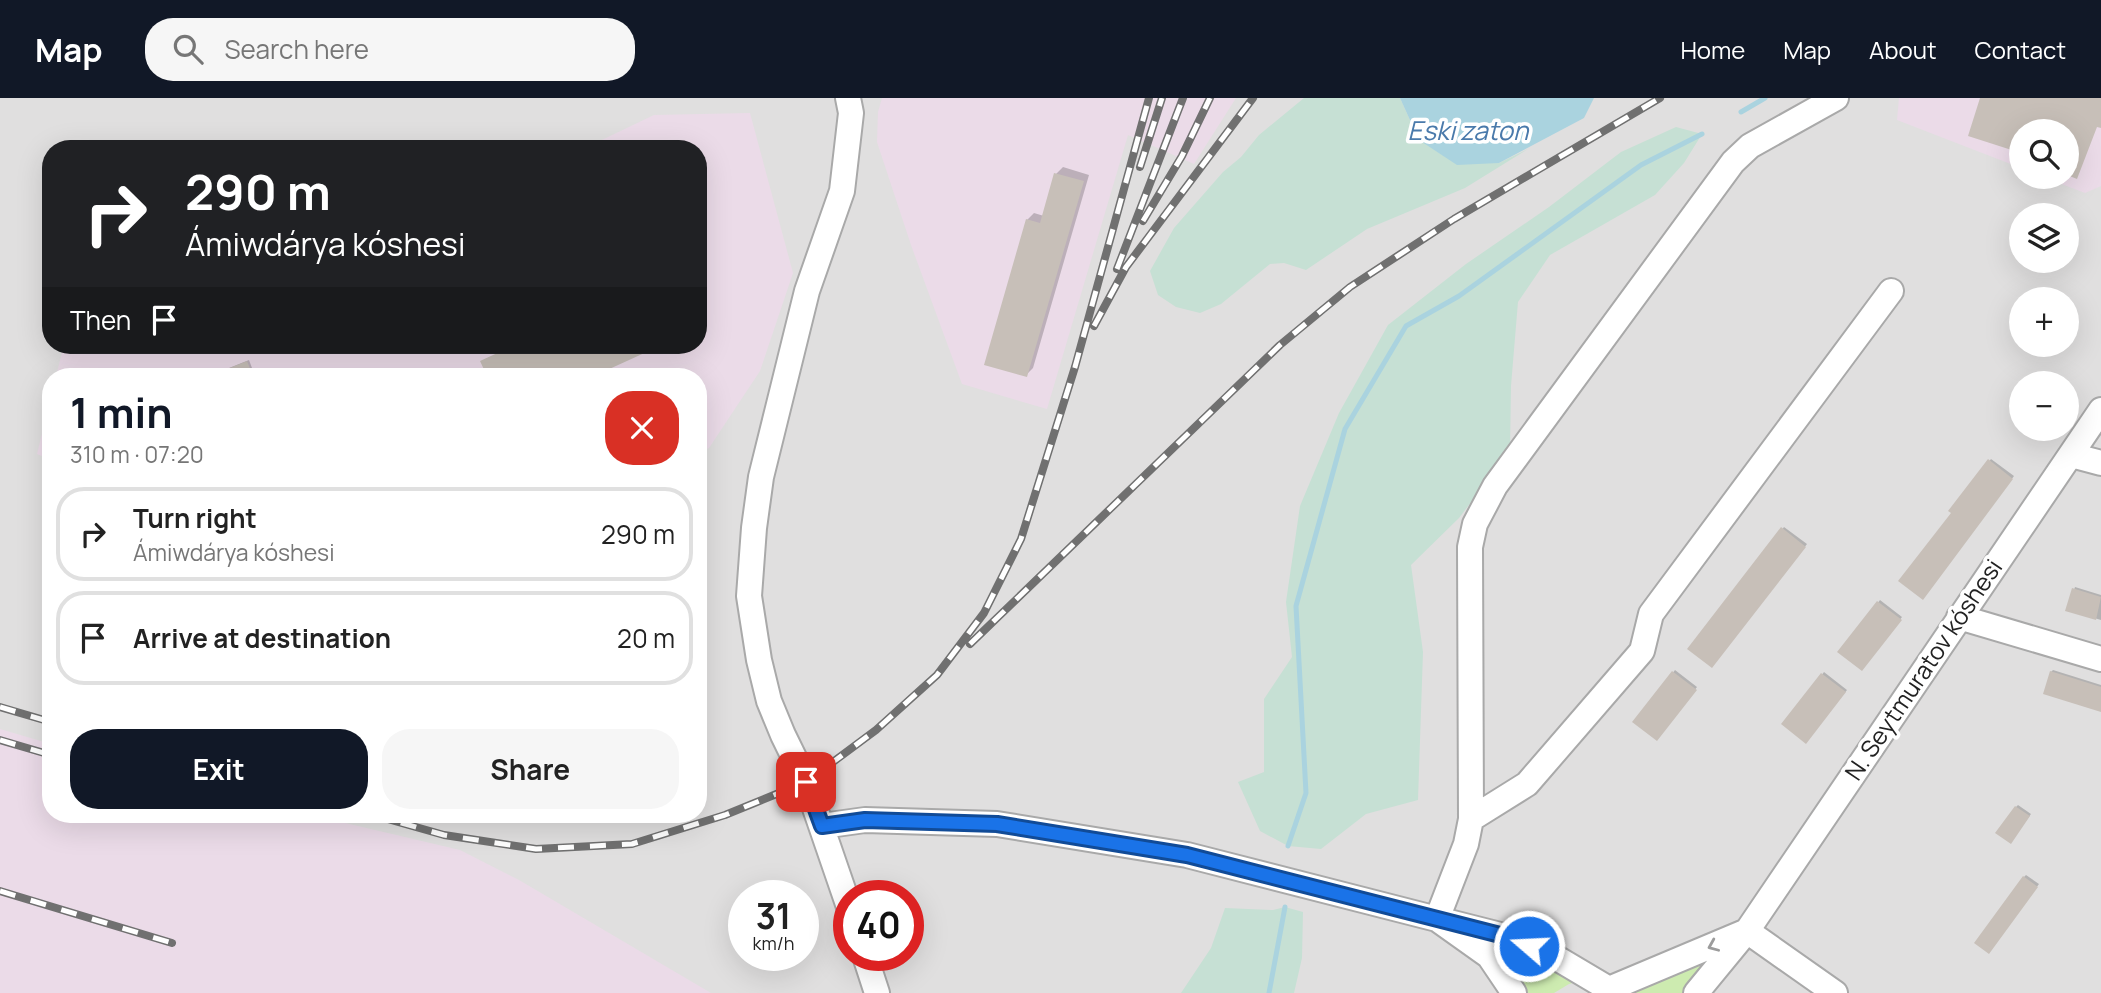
<!DOCTYPE html>
<meta charset="utf-8">
<style>
body{margin:0;font-family:Manrope,sans-serif;background:#f6f6f6;color:#222;height:100vh;display:flex;flex-direction:column;font-size:26px;white-space:nowrap}
*{box-sizing:border-box;margin:0}
p{font-size:23px;color:#767676}
.icon{flex:none;width:38px;height:38px;fill:none;stroke:currentColor;stroke-width:2;stroke-linecap:round;stroke-linejoin:round}
.map{position:relative;flex:1;overflow:hidden}
.sheet{position:absolute;left:42px;top:270px;width:665px;height:455px;display:flex;flex-direction:column;background:#fff;border-radius:28px;box-shadow:0 7px 28px #0002}
.sheet>*{flex:none}
.hud{position:absolute;left:42px;top:42px;width:665px;height:214px;border-radius:28px;box-shadow:0 7px 28px #0002;background:#202124;color:#fff;overflow:hidden}
.controls{position:absolute;left:2009px;top:21px;display:grid;gap:14px}
.controls a{display:grid;place-items:center;width:70px;height:70px;border-radius:50%;background:#fff;box-shadow:0 7px 28px #0002;font-size:35px}
.speed{position:absolute;left:728px;top:782px;display:flex;gap:14px;font-size:35px;font-weight:700;text-align:center}
.speed>*{display:grid;place-content:center;width:91px;height:91px;border-radius:50%;background:#fff;box-shadow:0 7px 28px #0002;line-height:1}
.speed small{font-size:18px;font-weight:400}
.speed .limit{border:10px solid #d22;background:#fff;color:#111}
.pin{position:absolute;display:grid;place-items:center;width:60px;height:60px;color:#fff;margin:-30px;border-radius:14px;box-shadow:0 4px 10px #0006}
.me{position:absolute;width:77px;margin:-38px;rotate:289deg;stroke-linejoin:round;filter:drop-shadow(0 0 5px #0008)}
.turn{display:flex;align-items:center;gap:24px;height:147px;padding:0 28px;font-size:32px}
.turn .icon{width:91px;height:91px;stroke-width:2.5}
.turn b{display:block;font-size:49px;line-height:60px}
.then{display:flex;align-items:center;height:66px;padding:0 28px;background:#0003;gap:14px;font-size:26px}
.round{display:grid;place-items:center;flex:none;width:74px;height:74px;border-radius:28px;background:#f6f6f6}
.head{display:flex;align-items:center;justify-content:space-between;height:119px;padding:0 28px}
h1{font-size:42px;font-weight:700;line-height:52px;color:#111827}
.action{display:flex;gap:14px;margin-top:auto;padding:14px 28px}
.action a{flex:1;height:80px;border-radius:28px;background:#111827;color:#fff;font-size:28px;font-weight:700;line-height:80px;text-align:center}
.action a+a{background:#f6f6f6;color:#222}
ul{padding:0;list-style:none}
li{display:flex;align-items:center;gap:21px;height:94px;margin:0 14px 10px;padding:0 14px;border:4px solid #e0e0e0;border-radius:28px}
li div{flex:1}
li b{display:block;font-size:26px}
li em{font-style:normal}
header{display:flex;align-items:center;gap:42px;box-sizing:border-box;height:98px;padding:0 35px;background:#111827;color:#fff}
header strong{font-size:33px}
nav{display:flex;gap:38px;margin-inline-start:auto;font-size:24px}
.search{width:490px;height:63px;background:#f6f6f6;display:flex;align-items:center;gap:18px;box-sizing:border-box;padding:0 24px;border-radius:28px;color:#767676;font-size:26px}
.map>svg:first-child{display:block}
</style>
<header>
<strong>Map</strong>
<div class="search"><svg class="icon" aria-label="search" viewBox="0 0 24 24"><circle cx="10" cy="10" r="6"/><path d="M15 15l6 6"/></svg>Search here</div>
<nav><a>Home</a><a>Map</a><a>About</a><a>Contact</a></nav>
</header>
<div class="map">
<svg width="2101" height="895" viewBox="0 0 2101 895">
<rect width="100%" height="100%" fill="#f2efe9"/>
<path fill="#e0dfdf" fill-rule="evenodd" d="M 0,0 L 2101,0 L 2101,895 L 0,895 ZM 2021,33 L 2067,33 L 2067,79 L 2021,79 ZM 51,51 L 698,51 L 698,247 L 51,247 ZM 2021,117 L 2067,117 L 2067,163 L 2021,163 ZM 2021,201 L 2067,201 L 2067,247 L 2021,247 ZM 51,278 L 698,278 L 698,716 L 51,716 ZM 2021,285 L 2067,285 L 2067,331 L 2021,331 ZM 744,798 L 803,798 L 803,858 L 744,858 ZM 849,798 L 908,798 L 908,858 L 849,858 Z"/>
<path fill="#ebdbe8" d="M 882,0 L 1236,0 L 1194,66 L 1128,37 L 1047,311 L 962,286 L 911,147 L 877,44 L 878,14 Z
M 1899,0 L 2101,0 L 2101,88 L 2085,95 L 2043,79 L 2067,79 L 2067,33 L 2021,33 L 2021,70 L 1897,22 Z
M 750,15 L 793,175 L 760,273 L 709,350 L 698,355 L 698,278 L 56,278 L 64,247 L 698,247 L 698,51 L 583,51 L 654,17 Z
M 51,299 L 51,362 L 37,356 Z
M 0,631 L 51,646 L 51,716 L 307,716 L 460,752 L 519,782 L 711,895 L 0,895 Z"/>
<path fill="#cdebb0" d="M 1487,845 L 1521,855 L 1580,883 L 1569,886 L 1554,895 L 1525,895 Z
M 1721,854 L 1687,895 L 1636,895 L 1629,890 Z"/>
<path fill="#c6e0d4" d="M 1304,0 L 1400,0 L 1419,42 L 1499,65 L 1528,51 L 1465,90 L 1367,131 L 1306,172 L 1284,165 L 1270,166 L 1221,206 L 1200,215 L 1176,209 L 1158,197 L 1150,173 L 1174,130 L 1223,74 L 1241,59 L 1259,37 Z
M 1676,29 L 1702,36 L 1684,65 L 1655,97 L 1550,157 L 1518,204 L 1511,288 L 1510,353 L 1459,420 L 1411,467 L 1423,554 L 1418,702 L 1366,716 L 1321,751 L 1288,748 L 1260,733 L 1238,684 L 1264,674 L 1264,601 L 1292,559 L 1286,504 L 1300,408 L 1339,315 L 1388,227 L 1466,166 L 1549,109 L 1621,54 Z
M 1285,809 L 1303,814 L 1302,860 L 1294,895 L 1181,895 L 1211,850 L 1225,810 L 1273,812 Z"/>
<path fill="#aad3df" d="M 1400,0 L 1594,0 L 1584,20 L 1499,65 L 1457,67 L 1419,42 Z"/>
<path fill="#0003" d="M 1063,69 L 1089,77 L 1033,270 L 1026,277 L 1027,122 L 1034,115 L 1044,118 L 1056,76 Z
M 516,247 L 641,247 L 644,252 L 590,278 L 489,278 L 482,263 Z
M 249,262 L 255,278 L 209,278 Z
M 1991,361 L 2014,378 L 1925,498 L 1953,415 L 1951,413 Z
M 1784,429 L 1807,446 L 1712,568 L 1690,550 Z
M 2075,489 L 2101,497 L 2101,522 L 2067,512 Z
M 1880,502 L 1902,519 L 1862,571 L 1840,554 Z
M 1675,572 L 1697,589 L 1657,641 L 1635,624 Z
M 2053,572 L 2101,587 L 2101,612 L 2051,574 Z
M 1824,574 L 1847,592 L 1806,643 L 1784,626 Z
M 2018,707 L 2031,716 L 2012,742 L 2016,709 Z
M 2026,777 L 2039,786 L 1991,851 L 2024,779 Z"/>
<g fill="none" stroke-linecap="round" stroke-linejoin="round">
<path stroke="#aad3df" stroke-width="5" d="M 1741,14 L 1765,0
M 1288,748 L 1306,695 L 1296,508 L 1345,331 L 1406,228 L 1459,198 L 1641,67 L 1702,36
M 1269,895 L 1285,809"/>
</g>
<path fill="#c7bfb8" d="M 1980,0 L 2101,0 L 2101,30 L 2097,29 L 2077,81 L 2067,77 L 2067,33 L 2021,33 L 2021,55 L 1968,38 Z
M 1054,75 L 1084,83 L 1027,279 L 984,267 L 1026,121 L 1040,125 Z
M 515,247 L 662,247 L 594,278 L 487,278 L 480,263 Z
M 247,263 L 253,278 L 210,278 Z
M 1988,361 L 2013,381 L 1923,502 L 1898,483 L 1951,415 L 1948,413 Z
M 1781,429 L 1806,449 L 1712,570 L 1687,551 Z
M 2072,490 L 2101,499 L 2096,522 L 2065,513 Z
M 1877,503 L 1902,522 L 1862,573 L 1837,554 Z
M 1672,573 L 1697,592 L 1657,643 L 1632,624 Z
M 2050,573 L 2101,589 L 2101,614 L 2043,596 Z
M 1821,575 L 1846,594 L 1806,646 L 1781,626 Z
M 2015,708 L 2030,718 L 2011,746 L 1995,735 Z
M 2023,778 L 2038,789 L 1989,856 L 1974,845 Z"/>
<g fill="none" stroke-linecap="round" stroke-linejoin="round">
<defs>
<path id="minor" d="M 848,0 L 851,15 L 842,93 L 807,193 L 761,379 L 754,430 L 749,498 L 759,562 L 769,603 L 783,637 L 806,684 L 849,809
M 2071,357 L 2101,365
M 1959,519 L 2101,561
M 1471,721 L 1527,686 L 1642,553 L 1651,516 L 1891,193
M 822,728 L 865,722 L 997,726 L 1187,757 L 1437,821 L 1466,746 L 1471,721 L 1470,449 L 1475,426 L 1495,388 L 1733,64 L 1750,48 L 1836,0
M 865,858 L 877,895
M 1514,895 L 1489,858 L 1437,821 L 1508,839 L 1550,856 L 1609,891 L 1747,833 L 1696,895
M 1835,895 L 1747,833 L 2101,312"/>
</defs>
<use href="#minor" stroke="#a9a9a9" stroke-width="28"/>
<use href="#minor" stroke="#fff" stroke-width="24"/>
<defs>
<path id="rail" d="M 1140,69 L 1162,0
M 1143,123 L 1182,58 L 1210,0
M 1117,171 L 1183,0
M 1094,228 L 1126,169 L 1253,0
M 970,546 L 1280,247 L 1350,189 L 1454,121 L 1660,0
M 0,609 L 51,624
M 0,642 L 51,657
M 370,716 L 444,737 L 536,751 L 632,746 L 725,717 L 806,684 L 876,632 L 937,577 L 984,515 L 1021,441 L 1075,269 L 1149,0
M 0,793 L 172,845"/>
</defs>
<use href="#rail" stroke="#707070" stroke-width="8"/>
<use href="#rail" stroke="#fff" stroke-width="5" stroke-dasharray="16" stroke-linecap="butt"/>
</g>
<defs><path id="oneway-chevron" d="M-2-3.5L2.5 0L-2 3.5" fill="none" stroke-width="1.6" stroke-linecap="round" stroke-linejoin="round" transform="scale(1.75)"/></defs>
<use stroke="#9c9c9c" href="#oneway-chevron" transform="translate(1713 848) rotate(157)"/>
<g fill="none" stroke-linecap="round" stroke-linejoin="round">
<defs>
<path id="route" d="M 806,684 L 822,728 L 865,722 L 997,726 L 1187,757 L 1508,839 L 1529,848"/>
</defs>
<use href="#route" stroke="#114b97" stroke-width="18"/>
<use href="#route" stroke="#1a73e8" stroke-width="12"/>
</g>
<g text-anchor="middle" stroke-width="7" stroke-linejoin="round" paint-order="stroke">
<g font-size="24" fill="#222" stroke="#fff">
<text transform="translate(1924 572) rotate(-56)" y="8">N. Seytmuratov kóshesi</text>
</g>
<g font-size="26" font-style="italic" fill="#4a7aab" stroke="#fff">
<text x="1468" y="42">Eski zaton</text>
</g>
</g>
</svg>
<div class="controls">
<a><svg class="icon" aria-label="search" viewBox="0 0 24 24"><circle cx="10" cy="10" r="6"/><path d="M15 15l6 6"/></svg></a>
<a><svg class="icon" aria-label="layers" viewBox="0 0 24 24"><path d="M12 4l9 5-9 5-9-5zM3 14l9 5 9-5"/></svg></a>
<a>+</a>
<a>−</a>
</div>
<div class="speed"><div>31<small>km/h</small></div><div class="limit">40</div></div>
<div class="pin" style="left:806px;top:684px;background:#d93025"><svg class="icon" aria-label="arrive" viewBox="0 0 24 24"><path d="M6 21V4h12l-3 4 3 4H6"/></svg></div>
<svg class="me" style="left:1529px;top:848px" viewBox="-20 -20 40 40"><circle r="17" fill="#1a73e8" stroke="#fff" stroke-width="3"/><path d="M0-11L8 9 0 5-8 9z" fill="#fff"/></svg>
<div class="hud">
<div class="turn"><svg class="icon" aria-label="right" viewBox="0 0 24 24"><path d="M7 20v-9h11M14 6l5 5-5 5"/></svg><div><b>290 m</b>Ámiwdárya kóshesi</div></div>
<div class="then">Then<svg class="icon" aria-label="arrive" viewBox="0 0 24 24"><path d="M6 21V4h12l-3 4 3 4H6"/></svg></div>
</div>
<section class="sheet">
<div class="head"><div><h1>1 min</h1><p>310 m · 07:20</p></div><a class="round" style="background:#d93025;color:#fff"><svg class="icon" aria-label="close" viewBox="0 0 24 24"><path d="M6 6l12 12M18 6L6 18"/></svg></a></div>
<ul>
<li><svg class="icon" aria-label="right" viewBox="0 0 24 24"><path d="M7 20v-9h11M14 6l5 5-5 5"/></svg><div><b>Turn right</b><p>Ámiwdárya kóshesi</p></div><em>290 m</em></li>
<li><svg class="icon" aria-label="arrive" viewBox="0 0 24 24"><path d="M6 21V4h12l-3 4 3 4H6"/></svg><div><b>Arrive at destination</b></div><em>20 m</em></li>
</ul>
<div class="action"><a>Exit</a><a>Share</a></div>
</section>
</div>
